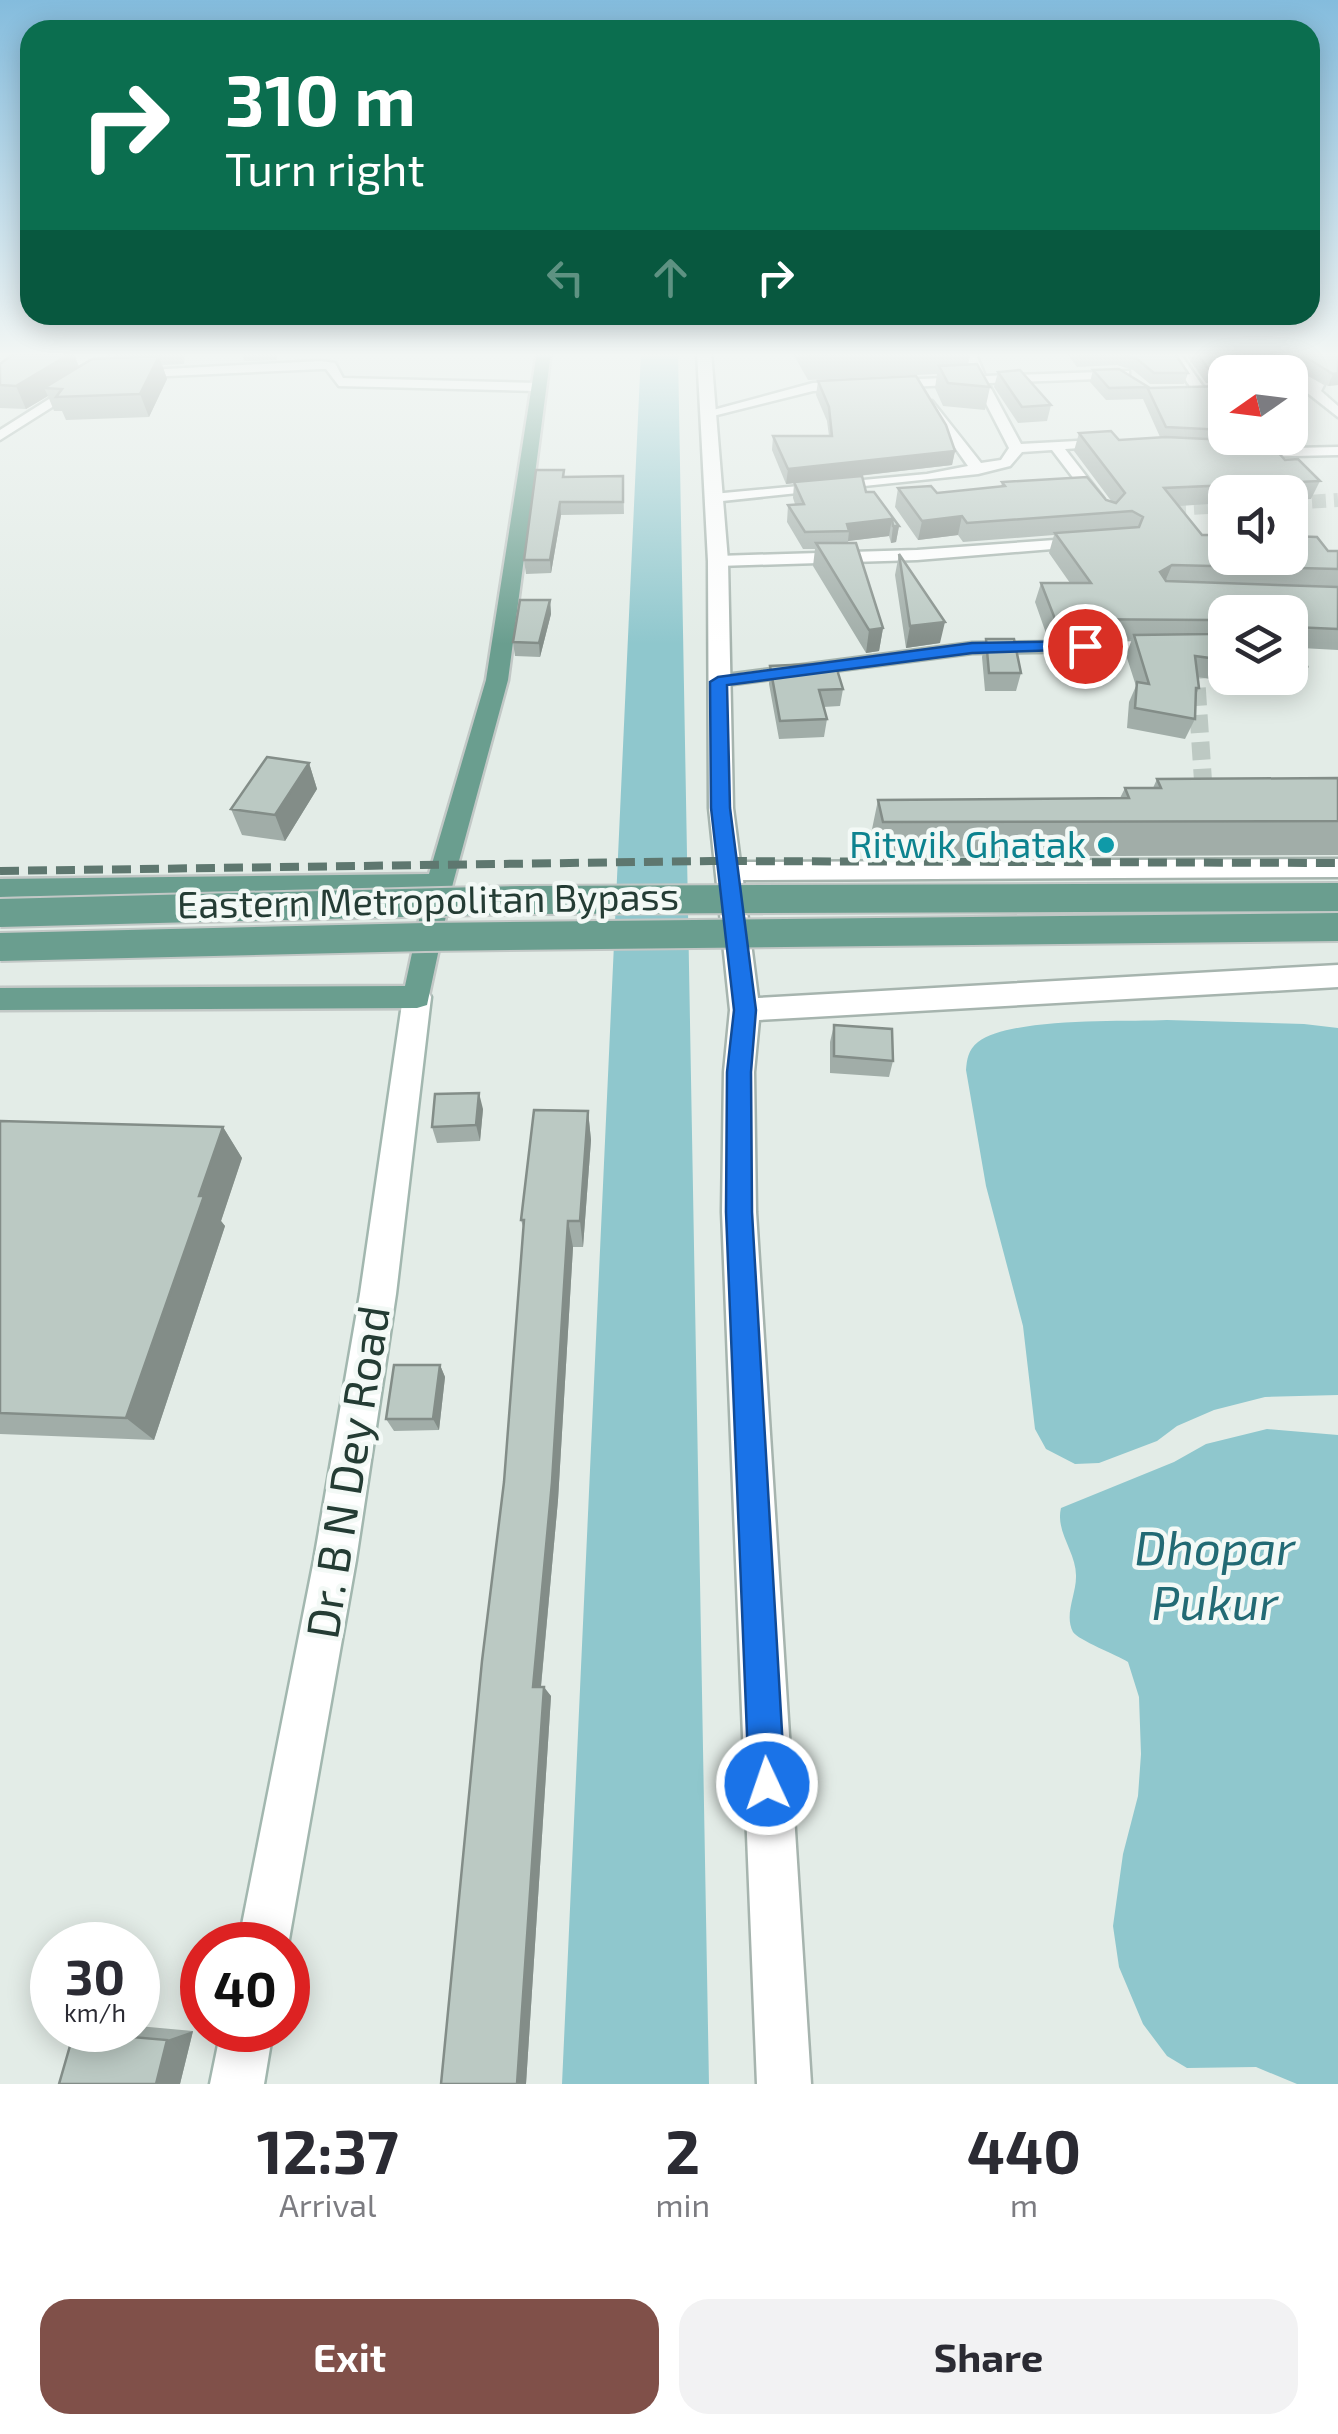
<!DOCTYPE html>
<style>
body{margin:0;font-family:"Exo 2",sans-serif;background:#f2f2f3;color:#2b2b33;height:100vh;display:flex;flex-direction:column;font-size:38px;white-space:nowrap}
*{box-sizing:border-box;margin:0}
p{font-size:32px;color:#7c7c81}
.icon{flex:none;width:55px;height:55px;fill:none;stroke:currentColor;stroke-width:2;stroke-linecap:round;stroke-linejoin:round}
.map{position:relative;height:2084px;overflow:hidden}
.sheet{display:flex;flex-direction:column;background:#fff;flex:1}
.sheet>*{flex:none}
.top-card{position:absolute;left:20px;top:20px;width:1300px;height:305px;border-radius:30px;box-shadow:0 5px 25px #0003;background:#0b6e4f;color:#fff;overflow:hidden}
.needle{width:65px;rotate:256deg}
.buttons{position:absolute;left:1208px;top:355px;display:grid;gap:20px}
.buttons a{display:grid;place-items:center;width:100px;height:100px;border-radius:20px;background:#fff;box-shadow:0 5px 25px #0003;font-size:50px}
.speed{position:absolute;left:30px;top:1922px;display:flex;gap:20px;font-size:50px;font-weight:700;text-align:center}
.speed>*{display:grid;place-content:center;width:130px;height:130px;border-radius:50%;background:#fff;box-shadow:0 5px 25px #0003;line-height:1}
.speed small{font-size:25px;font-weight:400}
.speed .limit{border:15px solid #d22;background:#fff;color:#111}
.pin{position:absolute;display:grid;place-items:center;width:85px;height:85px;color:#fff;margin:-42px;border:5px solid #fff;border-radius:50%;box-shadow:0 2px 10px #0007}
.me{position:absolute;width:110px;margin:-55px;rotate:357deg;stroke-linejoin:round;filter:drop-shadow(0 0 8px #0008)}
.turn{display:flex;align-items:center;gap:35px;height:210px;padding:0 40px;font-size:45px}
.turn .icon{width:130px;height:130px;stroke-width:2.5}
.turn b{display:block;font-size:70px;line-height:85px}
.lanes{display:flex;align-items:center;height:95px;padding:0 40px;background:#0003;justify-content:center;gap:50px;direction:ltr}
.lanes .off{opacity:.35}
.eta{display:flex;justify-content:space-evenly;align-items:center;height:170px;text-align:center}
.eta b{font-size:60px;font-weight:700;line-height:70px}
.action{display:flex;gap:20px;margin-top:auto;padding:20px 40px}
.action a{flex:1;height:115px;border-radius:30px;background:#805049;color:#fff;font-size:40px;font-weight:700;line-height:115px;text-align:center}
.action a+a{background:#f2f2f3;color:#2b2b33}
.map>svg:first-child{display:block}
</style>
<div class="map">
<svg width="1338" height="2084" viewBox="0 0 1338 2084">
<rect width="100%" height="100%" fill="#e3ece7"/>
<path fill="#8fc7cd" d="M 641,352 L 678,352 L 709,2084 L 562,2084 Z
M 1167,1020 L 1304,1024 L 1338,1028 L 1338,1395 L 1265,1397 L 1214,1410 L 1177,1426 L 1157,1441 L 1099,1463 L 1075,1464 L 1046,1449 L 1035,1429 L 1023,1326 L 986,1186 L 966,1070 C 967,1059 968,1050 978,1042 C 1012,1017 1122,1022 1167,1020 Z
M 1267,1429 L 1338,1435 L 1338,2084 L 1297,2084 L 1256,2067 L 1187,2068 L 1167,2056 L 1143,2024 L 1119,1967 L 1113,1926 L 1123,1854 L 1138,1796 L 1141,1754 L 1139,1697 L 1128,1662 C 1117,1655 1078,1640 1073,1632 C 1064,1615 1076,1595 1076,1577 C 1077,1553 1055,1532 1061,1508 L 1174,1462 L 1206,1444 Z"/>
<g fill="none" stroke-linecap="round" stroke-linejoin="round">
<path stroke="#bdc9c3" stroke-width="14" stroke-dasharray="14 8" stroke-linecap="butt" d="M 1290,503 L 1338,500
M 1150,510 L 1225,506"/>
<path stroke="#bdc9c3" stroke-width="18" stroke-dasharray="18 9" stroke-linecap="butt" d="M 1195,661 L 1204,796"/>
<path stroke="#bdc9c3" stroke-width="24" stroke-dasharray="24 11" stroke-linecap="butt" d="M 1204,794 L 1205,810"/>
<defs>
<path id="minor" d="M 113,352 L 126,352 L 109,372 L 321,361 L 335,363 L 343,378 L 537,383 L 543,387 L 537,391 L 339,386 L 326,369 L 321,369 L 101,379 L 96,372 Z
M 963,352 L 975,352 L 985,376 L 1129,371 L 1129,377 L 1125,378 L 988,383 L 1021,444 L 1114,439 L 1114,445 L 1109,446 L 1065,449 L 1104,499 L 1104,505 L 1094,505 L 1052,450 L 1022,452 L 1010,466 L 978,474 L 713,502 L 706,498 L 713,494 L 927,474 L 968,466 L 925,405 L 932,401 L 981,463 L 1001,460 L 1009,448 L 976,384 L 813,391 L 709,417 L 702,413 L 813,383 L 972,377 Z
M 1167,352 L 1179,352 L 1206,391 L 1205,394 L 1195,394 Z
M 1250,352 L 1265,352 L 1324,385 L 1321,391 L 1338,406 L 1338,417 L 1305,391 L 1305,385 L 1290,377 L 1290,372 L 1283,372 Z
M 76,382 L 87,385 L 0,440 L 0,430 Z
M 1338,447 L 1338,455 L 1248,457 L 1241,453 L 1248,449 Z
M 1083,538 L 1091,543 L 1089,546 L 917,560 L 718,566 L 710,561 L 718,556 L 917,550 Z
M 1161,641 L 1167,642 L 1167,650 L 972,653 L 718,686 L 709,681 L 718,676 L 972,643 Z"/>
<path id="tertiary" d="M 697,352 L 711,352 L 728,561 L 733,808 L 740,862 L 1338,859 L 1338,877 L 743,880 L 758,998 L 1338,965 L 1338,987 L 759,1020 L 754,1072 L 756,1212 L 811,2084 L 757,2084 L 722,1212 L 724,1072 L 730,1010 L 709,808 L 708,561 Z"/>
<path id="secondary" d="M 417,986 L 427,989 L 431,997 L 396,1294 L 356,1560 L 288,1945 L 238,1945 L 314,1560 L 360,1294 L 403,997 L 407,989 Z
M 221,2030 L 273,2030 L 264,2084 L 210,2084 Z"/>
<path id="primary" d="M 537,352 L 551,352 L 508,680 L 453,883 L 427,1005 L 417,1008 L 0,1010 L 0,988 L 405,986 L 425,892 L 0,897 L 0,879 L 429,874 L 486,680 Z"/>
</defs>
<use href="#minor" stroke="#a6b4ae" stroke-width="5"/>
<use href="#tertiary" stroke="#a6b4ae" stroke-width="5"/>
<use href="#secondary" stroke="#a2b7af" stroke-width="5"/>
<use href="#primary" stroke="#c2c8c6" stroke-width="5"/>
<use href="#minor" fill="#fff" fill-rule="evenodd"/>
<use href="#tertiary" fill="#fff" fill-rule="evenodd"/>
<use href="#secondary" fill="#fff" fill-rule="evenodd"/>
<use href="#primary" fill="#6a9e8f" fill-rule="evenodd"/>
<path stroke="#5e776f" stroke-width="8" stroke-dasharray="19 9" stroke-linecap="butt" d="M 0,871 L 712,861 L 1338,863"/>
<defs>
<path id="primary-bridge" d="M 0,913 L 521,900 L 1338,897
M 0,947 L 425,937 L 1338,927"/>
</defs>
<use href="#primary-bridge" stroke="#c2c8c6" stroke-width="32" stroke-linecap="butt"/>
<use href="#primary-bridge" stroke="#6a9e8f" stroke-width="28"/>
</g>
<path fill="#a1ada8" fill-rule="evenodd" d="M 73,352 L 79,367 L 116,358 L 114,352 L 185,352 L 184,364 L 162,365 L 167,379 L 149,417 L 66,420 L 62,411 L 54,411 L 48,396 L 26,409 L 0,408 L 0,364 Z
M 242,352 L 277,352 L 277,360 L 244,361 Z
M 792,352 L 971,352 L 968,365 L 990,387 L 985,410 L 943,406 L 935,388 L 937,374 L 808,380 Z
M 1066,352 L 1174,352 L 1188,373 L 1184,384 L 1150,384 L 1133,370 L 1117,365 L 1077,367 Z
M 1184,352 L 1267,352 L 1305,374 L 1300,386 L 1290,387 L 1290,372 L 1225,372 L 1225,384 L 1206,383 Z
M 1272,352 L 1338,352 L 1338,385 L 1328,386 Z
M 1093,370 L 1150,388 L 1225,386 L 1225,438 L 1252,438 L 1250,441 L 1320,481 L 1311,499 L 1290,500 L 1290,492 L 1225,492 L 1225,503 L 1179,506 L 1202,535 L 1328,551 L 1338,551 L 1338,650 L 1301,648 L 1307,666 L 1296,686 L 1255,682 L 1253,686 L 1198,677 L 1199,688 L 1196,695 L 1195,719 L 1185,739 L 1127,728 L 1129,702 L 1136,686 L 1126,655 L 1132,639 L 1048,639 L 1035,602 L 1041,583 L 1070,583 L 1049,553 L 1054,535 L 963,542 L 958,535 L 918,540 L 895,507 L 898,488 L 937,493 L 1001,487 L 1002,482 L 1112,502 L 1074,451 L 1079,433 L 1119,440 L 1160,437 L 1143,399 L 1106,400 L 1090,382 ZM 1225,612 L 1290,612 L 1290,678 L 1225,678 Z
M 998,372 L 1051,405 L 1047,421 L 1018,423 L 994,387 Z
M 818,381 L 955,451 L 952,465 L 850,477 L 899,526 L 896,542 L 891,543 L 889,536 L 848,541 L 883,628 L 879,651 L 866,653 L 813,566 L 815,549 L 803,549 L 787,522 L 788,505 L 795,504 L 793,498 L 794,483 L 786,484 L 772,450 L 773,436 L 829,436 L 827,421 L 816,395 Z
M 623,476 L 624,514 L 561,515 L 551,573 L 526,574 L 524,560 L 564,477 Z
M 899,554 L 940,643 L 906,648 L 895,575 Z
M 550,600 L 551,614 L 540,657 L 515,656 L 513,642 Z
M 986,639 L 1021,673 L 1016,691 L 985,691 L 982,657 Z
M 770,666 L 843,689 L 840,706 L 823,707 L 827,719 L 824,737 L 779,739 L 769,684 Z
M 309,763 L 317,789 L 285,841 L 242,835 L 231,809 Z
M 1338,778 L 1338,855 L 876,857 L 871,834 L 878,800 L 1120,798 L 1125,788 L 1153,788 L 1157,779 Z
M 834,1025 L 893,1061 L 889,1077 L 830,1073 L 830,1042 Z
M 483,1109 L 480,1141 L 437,1143 L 432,1127 Z
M 588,1111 L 591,1140 L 583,1247 L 573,1247 L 558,1500 L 541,1687 L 551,1696 L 526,2084 L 441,2084 L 504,1482 L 524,1230 L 521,1220 Z
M 0,1121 L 223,1127 L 242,1158 L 221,1221 L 225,1226 L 154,1440 L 0,1434 Z
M 440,1365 L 445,1377 L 439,1430 L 394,1431 L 386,1419 Z
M 138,2026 L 193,2031 L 180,2084 L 59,2084 L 74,2032 L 80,2030 L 138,2030 Z"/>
<path fill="#838d88" d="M 73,352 L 82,375 L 44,388 L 48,396 L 26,409 L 16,386 Z
M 159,356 L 167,379 L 149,417 L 140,394 Z
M 1338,373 L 1338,385 L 1328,386 L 1333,374 Z
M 955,451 L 952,465 L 786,484 L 788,469 Z
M 560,502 L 561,515 L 551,573 L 550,560 Z
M 962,516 L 958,535 L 918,540 L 922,521 Z
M 892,519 L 889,536 L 848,541 L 849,531 L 847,524 Z
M 893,526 L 899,526 L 896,542 L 891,543 Z
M 1172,565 L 1164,584 L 1160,572 Z
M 550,600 L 551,614 L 540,657 L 539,643 Z
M 945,622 L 940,643 L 906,648 L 910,626 Z
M 883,628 L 879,651 L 866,653 L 869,630 Z
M 309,763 L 317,789 L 285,841 L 275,815 Z
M 479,1093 L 483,1109 L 480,1141 L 476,1125 Z
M 588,1111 L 591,1140 L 583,1247 L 580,1221 Z
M 223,1127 L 242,1158 L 221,1221 L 225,1226 L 154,1440 L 126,1418 Z
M 568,1221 L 573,1247 L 558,1500 L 540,1696 L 533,1687 Z
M 440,1365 L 445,1377 L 439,1430 L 433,1419 Z
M 544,1687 L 551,1696 L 526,2084 L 517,2084 Z
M 193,2031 L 180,2084 L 156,2084 L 167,2040 Z"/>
<path fill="#bbc9c3" stroke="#838d88" stroke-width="2.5" d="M 16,352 L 73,352 L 16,386 L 0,385 L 0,364 Z
M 807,352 L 893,352 L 810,356 Z
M 1077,352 L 1174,352 L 1188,373 L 1154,373 L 1137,359 L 1120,354 L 1080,356 Z
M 1196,352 L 1267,352 L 1305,374 L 1290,375 L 1290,372 L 1210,371 Z
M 1297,352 L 1335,352 L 1338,354 L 1338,373 L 1333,374 Z
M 159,356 L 140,394 L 56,397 L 62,389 L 44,388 L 92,359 Z
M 977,364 L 990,387 L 948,383 L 939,366 Z
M 1119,369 L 1150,388 L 1225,386 L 1225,430 L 1166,427 L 1147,387 L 1109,388 L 1093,370 Z
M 1020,370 L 1051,405 L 1022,407 L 998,372 Z
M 916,376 L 946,425 L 955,451 L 788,469 L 773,436 L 832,436 L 829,407 L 818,381 Z
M 1111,431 L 1119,440 L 1166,437 L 1269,442 L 1285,460 L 1298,459 L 1320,481 L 1164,488 L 1202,535 L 1225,535 L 1225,558 L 1290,558 L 1290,536 L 1317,537 L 1328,551 L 1338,551 L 1338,569 L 1172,565 L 1160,572 L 1166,581 L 1338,587 L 1338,629 L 1294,627 L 1307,666 L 1290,664 L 1290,612 L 1225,612 L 1225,660 L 1195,656 L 1199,688 L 1196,688 L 1195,719 L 1135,708 L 1137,682 L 1149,684 L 1134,635 L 1209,634 L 1212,620 L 1055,619 L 1041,583 L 1091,583 L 1055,533 L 1139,527 L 1143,517 L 1132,511 L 967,523 L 962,516 L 922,521 L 898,488 L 931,486 L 937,493 L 1005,486 L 1002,482 L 1087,477 L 1106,500 L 1116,503 L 1125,493 L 1079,433 Z
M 536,470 L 564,470 L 563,477 L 623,476 L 623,502 L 560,502 L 550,560 L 524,560 Z
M 862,476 L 866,492 L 874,492 L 899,526 L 893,526 L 892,519 L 847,524 L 849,531 L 805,532 L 788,505 L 804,504 L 794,482 Z
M 816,543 L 856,543 L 883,628 L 869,630 Z
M 899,554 L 945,622 L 910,626 Z
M 520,600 L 550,600 L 539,643 L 513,642 Z
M 986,639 L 1014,639 L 1021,673 L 989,673 Z
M 835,663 L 843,689 L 819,690 L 827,719 L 780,721 L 770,666 Z
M 267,757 L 309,763 L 275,815 L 231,809 Z
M 1338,778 L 1338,821 L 883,822 L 878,800 L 1129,798 L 1125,788 L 1161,788 L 1157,779 Z
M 834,1025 L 892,1029 L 893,1061 L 834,1056 Z
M 479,1093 L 476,1125 L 432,1127 L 435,1094 Z
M 534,1110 L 588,1111 L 580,1221 L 568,1221 L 552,1482 L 533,1687 L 544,1687 L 517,2084 L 441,2084 L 482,1661 L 504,1482 L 524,1220 L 521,1220 Z
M 0,1121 L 223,1127 L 199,1196 L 204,1196 L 126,1418 L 0,1413 Z
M 394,1365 L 440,1365 L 433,1419 L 386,1419 Z
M 74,2032 L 167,2040 L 156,2084 L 59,2084 Z"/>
<linearGradient id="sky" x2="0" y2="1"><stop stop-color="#84bcdd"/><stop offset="0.55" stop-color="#f2f6f4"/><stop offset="1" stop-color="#f2f6f4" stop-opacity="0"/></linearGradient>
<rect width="1338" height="644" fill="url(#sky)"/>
<path fill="#1a73e8" stroke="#114b97" stroke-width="2.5" d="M 1085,641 L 1093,646 L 1091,649 L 972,653 L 727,685 L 730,808 L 756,1010 L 751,1072 L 752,1212 L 785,1784 L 780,1797 L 767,1802 L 754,1797 L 749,1784 L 726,1212 L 727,1072 L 734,1010 L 711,808 L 710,682 L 718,677 L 972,643 Z"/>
<circle fill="#0f9aa8" stroke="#f3f9f6" stroke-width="4" cx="1106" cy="845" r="10"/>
<g text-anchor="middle" stroke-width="9" stroke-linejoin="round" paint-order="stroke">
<g font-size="38" fill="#0d838f" stroke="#f3f9f6" text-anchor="end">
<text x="1086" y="858">Ritwik Ghatak</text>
</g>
<g font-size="38" fill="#243c34" stroke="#f3f9f6">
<text transform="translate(428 901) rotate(-1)" y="13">Eastern Metropolitan Bypass</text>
</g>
<g font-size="45" fill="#243c34" stroke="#f3f9f6">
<text transform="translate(348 1472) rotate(-81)" y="16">Dr. B N Dey Road</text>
</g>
<g font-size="48" font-style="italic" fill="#226a74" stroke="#f3f9f6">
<text x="1215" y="1565">Dhopar<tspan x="1215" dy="55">Pukur</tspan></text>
</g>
</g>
</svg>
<div class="buttons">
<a><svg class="needle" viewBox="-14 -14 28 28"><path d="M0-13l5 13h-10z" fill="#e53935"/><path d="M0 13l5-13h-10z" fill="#7c7c81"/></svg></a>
<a><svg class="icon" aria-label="sound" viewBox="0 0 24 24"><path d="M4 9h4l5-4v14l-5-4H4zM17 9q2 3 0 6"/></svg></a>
<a><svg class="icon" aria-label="layers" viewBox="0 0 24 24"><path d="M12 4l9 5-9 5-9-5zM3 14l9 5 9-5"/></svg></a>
</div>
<div class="speed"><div>30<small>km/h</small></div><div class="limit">40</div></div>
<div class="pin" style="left:1085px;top:646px;background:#d93025"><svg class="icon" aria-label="arrive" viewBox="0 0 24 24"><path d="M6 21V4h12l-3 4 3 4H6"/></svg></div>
<svg class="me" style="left:767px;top:1784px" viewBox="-20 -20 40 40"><circle r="17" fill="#1a73e8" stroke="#fff" stroke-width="3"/><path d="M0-11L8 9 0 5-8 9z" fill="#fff"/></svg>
<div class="top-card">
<div class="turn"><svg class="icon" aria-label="right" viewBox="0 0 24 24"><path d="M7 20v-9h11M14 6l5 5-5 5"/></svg><div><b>310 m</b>Turn right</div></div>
<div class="lanes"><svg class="icon off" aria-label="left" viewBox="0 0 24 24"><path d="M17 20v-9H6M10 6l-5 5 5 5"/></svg><svg class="icon off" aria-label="ahead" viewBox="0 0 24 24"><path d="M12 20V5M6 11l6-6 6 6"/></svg><svg class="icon" aria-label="right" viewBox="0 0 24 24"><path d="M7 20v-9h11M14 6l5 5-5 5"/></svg></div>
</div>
</div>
<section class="sheet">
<div class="eta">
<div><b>12:37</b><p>Arrival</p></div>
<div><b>2</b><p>min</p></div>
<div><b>440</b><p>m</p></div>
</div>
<div class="action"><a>Exit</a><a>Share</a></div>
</section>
